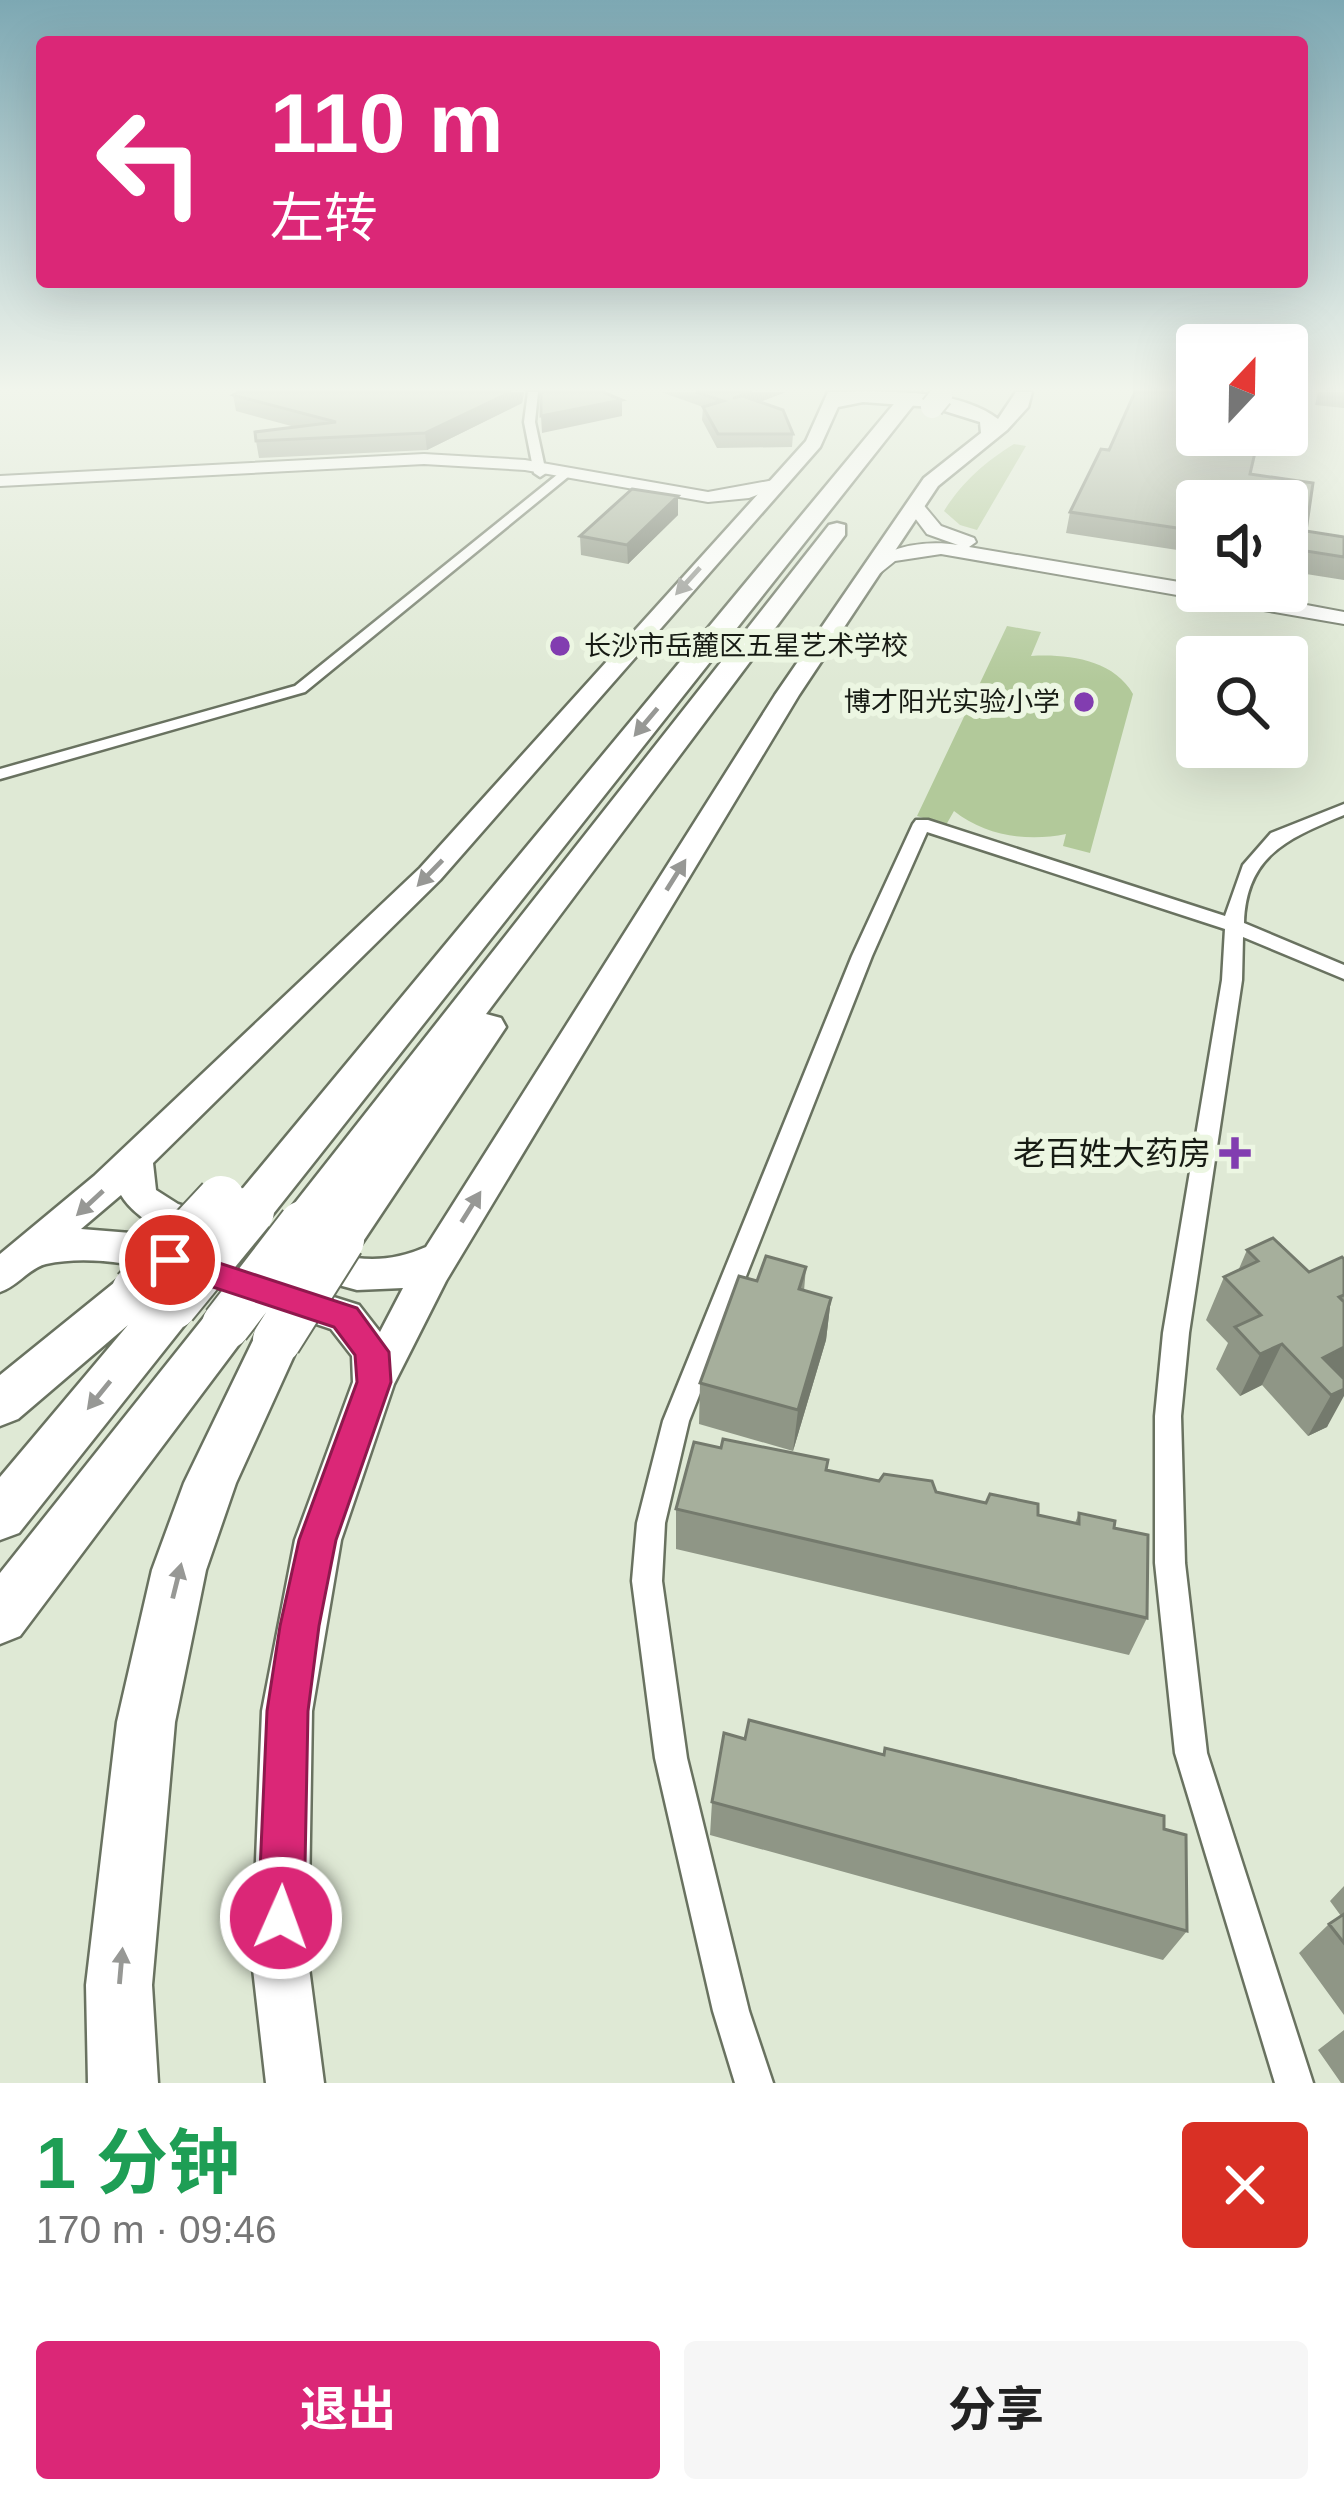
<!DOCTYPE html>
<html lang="zh">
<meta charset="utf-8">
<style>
body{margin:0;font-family:Arial,"Noto Sans SC",sans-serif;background:#f6f6f6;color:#222;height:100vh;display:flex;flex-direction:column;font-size:45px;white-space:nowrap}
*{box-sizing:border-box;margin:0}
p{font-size:39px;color:#767676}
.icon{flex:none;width:66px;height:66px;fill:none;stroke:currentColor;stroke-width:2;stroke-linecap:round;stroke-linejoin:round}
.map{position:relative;height:2083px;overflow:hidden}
.sheet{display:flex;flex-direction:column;background:#fff;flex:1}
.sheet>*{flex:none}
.banner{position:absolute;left:36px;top:36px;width:1272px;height:252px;border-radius:12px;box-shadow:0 12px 48px #0002;background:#db2777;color:#fff;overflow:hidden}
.needle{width:78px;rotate:22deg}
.tools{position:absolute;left:1176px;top:324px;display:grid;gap:24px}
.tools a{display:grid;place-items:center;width:132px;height:132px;border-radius:12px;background:#fff;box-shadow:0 12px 48px #0002;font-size:60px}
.pin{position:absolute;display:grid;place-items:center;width:102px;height:102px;color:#fff;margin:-51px;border:6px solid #fff;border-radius:50%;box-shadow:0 3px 12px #0007}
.me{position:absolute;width:132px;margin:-66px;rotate:2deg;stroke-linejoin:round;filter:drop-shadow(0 0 9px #0008)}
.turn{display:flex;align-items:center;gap:42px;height:252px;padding:0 36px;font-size:54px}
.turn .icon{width:156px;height:156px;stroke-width:2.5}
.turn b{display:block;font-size:84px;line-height:102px}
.round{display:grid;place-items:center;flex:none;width:126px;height:126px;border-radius:12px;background:#f6f6f6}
.headline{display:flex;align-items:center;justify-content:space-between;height:204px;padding:0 36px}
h1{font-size:72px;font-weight:700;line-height:90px;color:#1e9e55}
.primary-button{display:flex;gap:24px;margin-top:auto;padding:24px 36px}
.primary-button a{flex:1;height:138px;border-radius:12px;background:#db2777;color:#fff;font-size:48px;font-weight:700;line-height:138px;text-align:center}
.primary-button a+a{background:#f6f6f6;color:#222}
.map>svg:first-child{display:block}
</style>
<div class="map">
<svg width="1344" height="2083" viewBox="0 0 1344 2083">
<rect width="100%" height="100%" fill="#dfe9d5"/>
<path fill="#b2c99a" d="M 1014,444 L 1026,446 L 977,530 L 960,525 L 944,511 C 963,481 985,462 1014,444 Z
M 1007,626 L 1041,632 L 1031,656 C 1067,654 1113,659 1133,694 L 1090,853 L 1063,846 L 1066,834 C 1028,842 985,836 954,811 L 946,825 L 917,816 Z"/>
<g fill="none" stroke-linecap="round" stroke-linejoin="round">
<defs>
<path id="street" d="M 528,392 L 538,392 L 535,422 L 546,473 L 540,477 L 534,473 L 524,422 Z
M 558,474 L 568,477 L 305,692 L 0,779 L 0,769 L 295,686 Z
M 1344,804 L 1344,815 C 1290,838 1246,854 1244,923 L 1344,965 L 1344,979 L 1243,937 L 1242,980 L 1189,1333 L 1181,1416 L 1185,1563 L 1207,1753 L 1313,2083 L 1275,2083 L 1175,1753 L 1155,1563 L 1155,1416 L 1163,1333 L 1222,980 L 1225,929 L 927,832 L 872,956 L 689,1421 L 665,1523 L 662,1581 L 687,1758 L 749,2011 L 773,2083 L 735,2083 L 713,2011 L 655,1758 L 632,1581 L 637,1523 L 663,1421 L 852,956 L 913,824 L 916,820 L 928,820 L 1225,916 L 1243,865 L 1271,833 Z"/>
<path id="secondary" d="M 424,454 L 525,460 L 708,492 L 774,480 L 783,485 L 749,498 L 708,502 L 525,470 L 424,464 L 0,486 L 0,476 Z
M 909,502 L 921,502 L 941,526 L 974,538 L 976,542 L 969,547 L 1197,585 L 1197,591 L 1232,591 L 1344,612 L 1344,624 L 941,554 L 895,561 L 880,573 L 866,573 L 866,565 C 891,545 928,540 958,545 L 927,534 L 906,506 Z"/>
<path id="primary" d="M 828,392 C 872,392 955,386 998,419 L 1016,392 L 1032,392 L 1028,407 L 1007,430 L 938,486 L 799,695 L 446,1281 L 394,1384 L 341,1540 L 312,1711 L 308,1960 L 324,2083 L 266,2083 L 252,1960 L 262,1711 L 295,1540 L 353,1382 L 352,1356 L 331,1329 C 248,1302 133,1245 46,1264 C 29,1268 18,1286 0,1292 L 0,1254 L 94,1176 L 420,868 L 806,441 ZM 863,402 L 932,407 L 980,422 L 981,433 L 924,478 L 775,695 L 426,1247 C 397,1260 370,1262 339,1255 C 322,1251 309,1244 291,1250 L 286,1261 L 291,1272 L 357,1290 L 403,1288 L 380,1332 L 359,1305 L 131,1233 L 81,1229 L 121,1195 C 138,1224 192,1250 224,1239 L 230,1229 L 224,1219 L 178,1204 L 156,1190 L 153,1163 L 440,880 L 820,447 L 838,407 Z"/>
<path id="highway" d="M 898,399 L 915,403 L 266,1223 L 250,1228 L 234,1223 L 228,1211 L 234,1199 Z
M 837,523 L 845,525 L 845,535 L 486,1014 L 501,1018 L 506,1027 L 356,1252 L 340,1258 L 324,1252 L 320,1235 L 303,1242 L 287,1237 L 281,1225 L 287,1213 L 829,525 Z
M 136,1272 L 152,1278 L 159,1291 L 173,1286 L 190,1292 L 196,1305 L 190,1318 L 19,1533 L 0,1540 L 0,1477 L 128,1325 L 18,1419 L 0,1426 L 0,1375 L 120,1278 Z
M 226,1305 L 243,1311 L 250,1325 L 243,1339 L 20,1636 L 0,1644 L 0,1573 L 209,1311 Z
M 277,1320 L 294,1326 L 301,1340 L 236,1483 L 206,1570 L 175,1722 L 152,1985 L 158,2083 L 88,2083 L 86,1985 L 117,1722 L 152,1570 L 184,1483 L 260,1326 Z"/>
</defs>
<use href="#street" stroke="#697260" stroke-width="5"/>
<use href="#secondary" stroke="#697260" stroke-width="4"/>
<use href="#primary" stroke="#697260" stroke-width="5"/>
<use href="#highway" stroke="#697260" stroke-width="5"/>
<use href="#street" fill="#fff" fill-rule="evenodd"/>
<use href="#secondary" fill="#fff" fill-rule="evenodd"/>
<use href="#primary" fill="#fff" fill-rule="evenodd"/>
<use href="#highway" fill="#fff" fill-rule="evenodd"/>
<defs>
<path id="highway-bridge-far1" d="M 932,407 L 941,396"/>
<path id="highway-bridge" d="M 136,1291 L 221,1200
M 173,1305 L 250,1211
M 226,1325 L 303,1225
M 277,1340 L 340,1240"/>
</defs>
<use href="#highway-bridge-far1" stroke="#697260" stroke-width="26" stroke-linecap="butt"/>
<use href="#highway-bridge" stroke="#697260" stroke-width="52" stroke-linecap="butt"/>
<use href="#highway-bridge-far1" stroke="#fff" stroke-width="22"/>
<use href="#highway-bridge" stroke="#fff" stroke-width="48"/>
</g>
<path fill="#8f9686" d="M 238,392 L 524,392 L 522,403 L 427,450 L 259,458 L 256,441 L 295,427 L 236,411 L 233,395 Z
M 661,392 L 786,392 L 760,402 L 793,434 L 792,447 L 717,448 L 702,420 L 703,407 Z
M 1135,392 L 1197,392 L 1197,435 L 1259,435 L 1250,474 L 1313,483 L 1306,531 L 1344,537 L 1344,580 L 1287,571 L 1287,501 L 1197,501 L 1197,553 L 1066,533 L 1070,512 L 1101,449 L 1109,450 Z
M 1318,392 L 1344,392 L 1344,408 L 1315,405 Z
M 678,496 L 678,515 L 628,564 L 581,555 L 580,536 Z
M 1247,1250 L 1309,1272 L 1344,1259 L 1344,1378 L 1327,1427 L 1308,1436 L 1262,1385 L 1240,1396 L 1216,1369 L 1228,1343 L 1206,1320 L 1224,1277 L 1238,1271 Z
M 806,1267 L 804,1291 L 831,1298 L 826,1340 L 793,1451 L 699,1424 L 700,1383 L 757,1281 Z
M 826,1470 L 1075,1523 L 1079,1513 L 1114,1528 L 1147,1618 L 1129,1655 L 676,1549 L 676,1509 Z
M 745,1739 L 1164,1829 L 1187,1931 L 1163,1960 L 710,1835 L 712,1802 Z
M 1344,1886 L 1344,2015 L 1299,1953 L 1329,1924 L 1341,1916 L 1330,1901 Z
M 1344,2030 L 1344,2083 L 1341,2083 L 1318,2050 Z"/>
<path fill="#747a6d" d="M 511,392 L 524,392 L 522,403 L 427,450 L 425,433 Z
M 752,392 L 786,392 L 733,412 L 733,398 Z
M 622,400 L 622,416 L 542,433 L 541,416 Z
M 678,496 L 678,515 L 628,564 L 627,545 Z
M 831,1298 L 826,1340 L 793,1451 L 798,1410 Z
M 1282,1344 L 1262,1385 L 1240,1396 L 1260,1354 Z
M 1344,1347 L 1344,1378 L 1324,1388 L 1323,1358 Z
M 1344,1389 L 1344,1396 L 1327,1427 L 1308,1436 L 1331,1395 Z"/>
<path fill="#a6af9c" stroke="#747a6d" stroke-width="3" d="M 238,392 L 511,392 L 425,433 L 256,441 L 255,432 L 336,422 L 233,395 Z
M 541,392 L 603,392 L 622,400 L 541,416 Z
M 696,392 L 752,392 L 733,398 L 743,396 L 783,410 L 793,434 L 718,434 L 703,407 L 723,401 Z
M 1135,392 L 1197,392 L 1197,435 L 1259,435 L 1250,474 L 1313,483 L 1306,531 L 1344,537 L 1344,557 L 1287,548 L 1287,501 L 1275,501 L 1232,493 L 1230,501 L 1197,501 L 1197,531 L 1070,512 L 1101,449 L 1109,450 Z
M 632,489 L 678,496 L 627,545 L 580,536 Z
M 1273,1238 L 1309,1272 L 1342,1257 L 1344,1259 L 1344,1295 L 1339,1297 L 1344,1302 L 1344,1347 L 1323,1358 L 1344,1379 L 1344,1389 L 1331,1395 L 1282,1344 L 1260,1354 L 1235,1327 L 1261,1315 L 1224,1277 L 1258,1261 L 1247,1250 Z
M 766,1256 L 806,1267 L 799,1289 L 831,1298 L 798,1410 L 700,1383 L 739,1276 L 757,1281 Z
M 723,1439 L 828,1460 L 826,1470 L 879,1481 L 884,1474 L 932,1481 L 936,1492 L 986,1503 L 990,1494 L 1038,1504 L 1038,1515 L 1079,1524 L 1079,1513 L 1115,1521 L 1114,1528 L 1148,1535 L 1147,1618 L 676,1509 L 694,1442 L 721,1448 Z
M 749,1720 L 884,1755 L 885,1748 L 1164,1816 L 1164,1829 L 1186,1835 L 1187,1931 L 712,1802 L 724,1733 L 745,1739 Z
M 1344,1914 L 1344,1943 L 1329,1924 Z"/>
<defs><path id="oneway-solid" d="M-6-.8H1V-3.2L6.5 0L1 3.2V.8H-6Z" transform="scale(3)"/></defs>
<g fill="#979895">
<use href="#oneway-solid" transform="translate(688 581) rotate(132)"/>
<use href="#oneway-solid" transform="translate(646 722) rotate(130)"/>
<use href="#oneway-solid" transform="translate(430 873) rotate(134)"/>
<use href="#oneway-solid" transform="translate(676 875) rotate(-58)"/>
<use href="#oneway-solid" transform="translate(90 1203) rotate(137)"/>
<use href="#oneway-solid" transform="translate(471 1207) rotate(-58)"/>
<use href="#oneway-solid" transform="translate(99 1395) rotate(129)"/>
<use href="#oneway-solid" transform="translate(177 1581) rotate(-76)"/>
<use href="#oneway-solid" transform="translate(121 1966) rotate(-85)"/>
</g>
<linearGradient id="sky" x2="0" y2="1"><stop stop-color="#7da8b3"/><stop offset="0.57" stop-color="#f1f5ec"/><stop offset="1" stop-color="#f1f5ec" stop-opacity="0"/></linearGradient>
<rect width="1344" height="683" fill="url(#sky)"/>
<path fill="#db2777" stroke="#8e194d" stroke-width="3" d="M 170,1247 L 357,1308 L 389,1352 L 391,1382 L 336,1540 L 319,1626 L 308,1711 L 304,1918 L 297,1935 L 281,1941 L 265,1935 L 258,1918 L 267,1711 L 280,1626 L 299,1540 L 357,1382 L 355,1355 L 334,1327 L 158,1269 L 154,1260 L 158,1251 Z"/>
<g fill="#823db0" stroke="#ecf6e2" stroke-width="4.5">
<circle cx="560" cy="646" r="12"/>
<circle cx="1084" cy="702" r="12"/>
<path d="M1229 1135h12v12h12v12h-12v12h-12v-12h-12v-12h12z"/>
</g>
<g text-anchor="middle" stroke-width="12" stroke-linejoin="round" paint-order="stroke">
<g font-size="27" fill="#171b14" stroke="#ecf6e2" text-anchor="start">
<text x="584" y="655">长沙市岳麓区五星艺术学校</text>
<text x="1060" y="711" text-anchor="end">博才阳光实验小学</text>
</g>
<g font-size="33" fill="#171b14" stroke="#ecf6e2" text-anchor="end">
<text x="1211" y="1165">老百姓大药房</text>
</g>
</g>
</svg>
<div class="tools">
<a><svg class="needle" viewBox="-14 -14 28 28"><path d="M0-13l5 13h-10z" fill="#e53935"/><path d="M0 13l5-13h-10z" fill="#767676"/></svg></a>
<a><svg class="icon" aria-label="sound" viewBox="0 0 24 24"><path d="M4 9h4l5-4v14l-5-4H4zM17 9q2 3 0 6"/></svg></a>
<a><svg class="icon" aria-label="search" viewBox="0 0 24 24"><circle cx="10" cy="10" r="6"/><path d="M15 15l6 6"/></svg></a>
</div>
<div class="pin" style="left:170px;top:1260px;background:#d93025"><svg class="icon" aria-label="arrive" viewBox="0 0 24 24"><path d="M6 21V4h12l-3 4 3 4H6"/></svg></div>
<svg class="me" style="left:281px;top:1918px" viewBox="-20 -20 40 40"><circle r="17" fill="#db2777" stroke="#fff" stroke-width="3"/><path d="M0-11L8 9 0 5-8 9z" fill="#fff"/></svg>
<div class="banner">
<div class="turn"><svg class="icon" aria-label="left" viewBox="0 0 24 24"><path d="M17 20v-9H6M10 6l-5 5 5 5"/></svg><div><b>110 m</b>左转</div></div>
</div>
</div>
<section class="sheet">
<div class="headline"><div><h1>1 分钟</h1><p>170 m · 09:46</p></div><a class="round" style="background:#d93025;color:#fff"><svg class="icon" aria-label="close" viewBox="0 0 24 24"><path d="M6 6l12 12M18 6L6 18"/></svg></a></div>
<div class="primary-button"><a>退出</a><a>分享</a></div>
</section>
